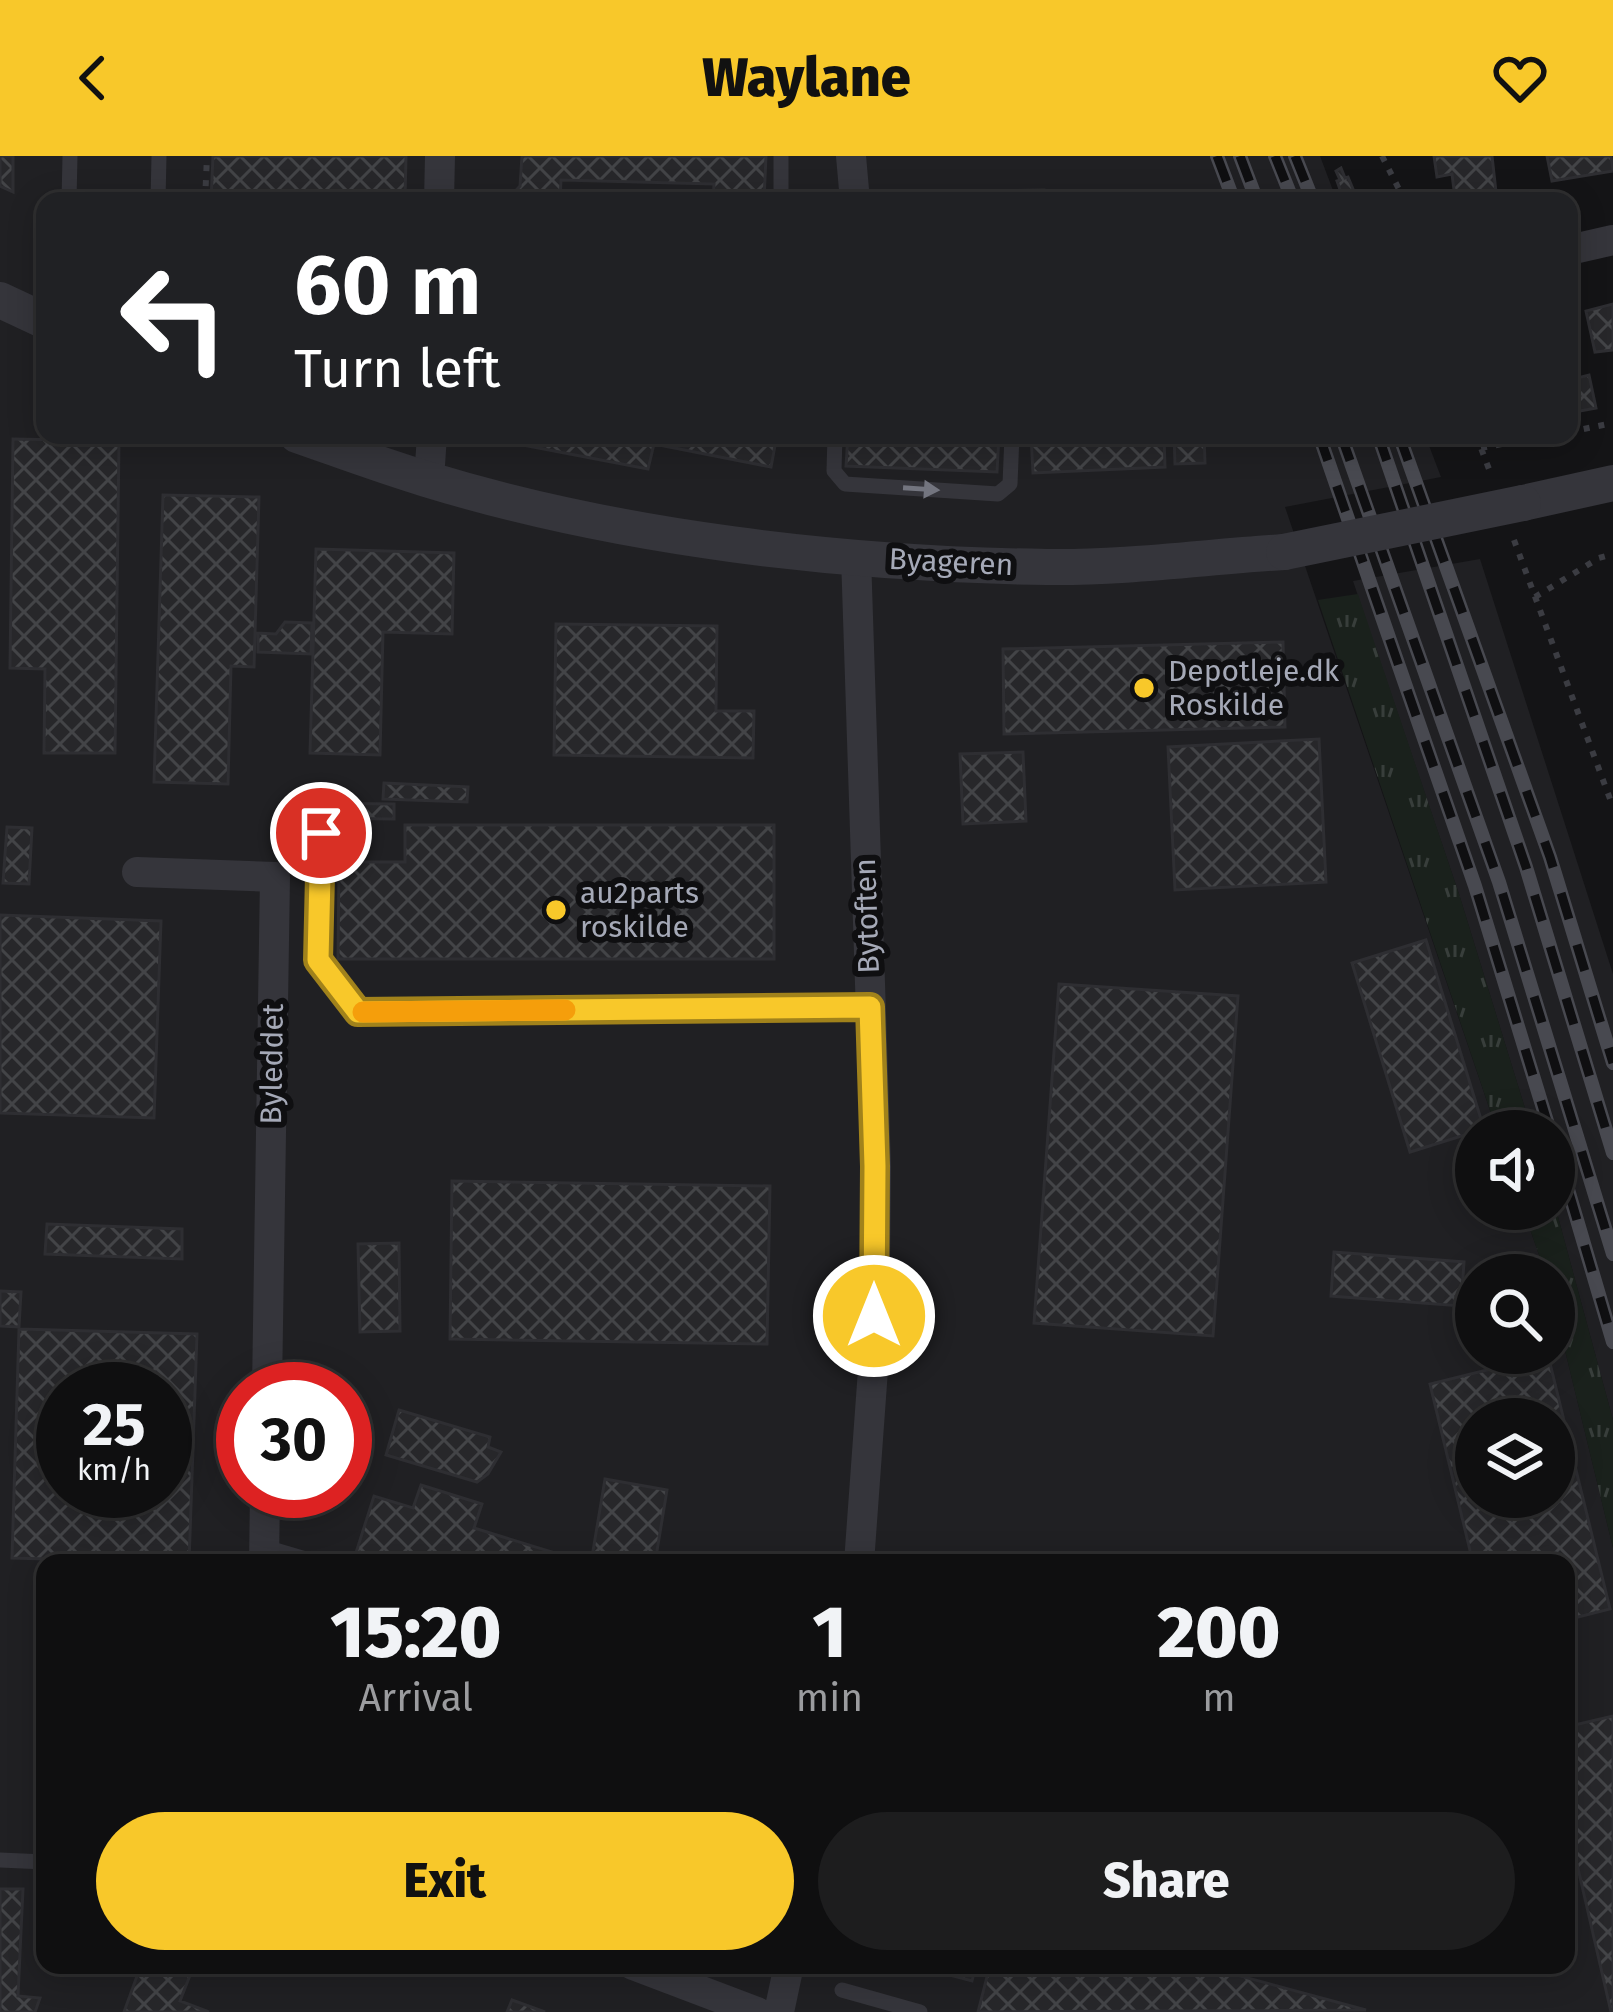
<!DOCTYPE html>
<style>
body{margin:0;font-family:"Fira Sans",sans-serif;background:#1d1d1e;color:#f1f3f6;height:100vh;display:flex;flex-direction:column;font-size:45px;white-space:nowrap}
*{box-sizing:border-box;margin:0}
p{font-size:39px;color:#9b9c9f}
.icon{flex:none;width:66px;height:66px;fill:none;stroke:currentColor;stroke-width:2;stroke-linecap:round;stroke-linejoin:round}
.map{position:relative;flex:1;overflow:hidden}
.details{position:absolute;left:36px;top:1398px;width:1539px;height:420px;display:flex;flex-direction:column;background:#0f0f10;border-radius:24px;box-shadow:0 6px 30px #0003,0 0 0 3px #2f2f30}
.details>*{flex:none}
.hud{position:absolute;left:36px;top:36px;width:1542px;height:252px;border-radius:24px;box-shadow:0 6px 30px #0003,0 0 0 3px #2f2f30;background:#202124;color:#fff;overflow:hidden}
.tools{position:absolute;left:1455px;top:954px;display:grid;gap:24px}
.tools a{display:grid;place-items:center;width:120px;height:120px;border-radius:50%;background:#0f0f10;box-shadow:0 6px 30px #0003,0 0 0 3px #2f2f30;font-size:60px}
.speed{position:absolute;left:36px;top:1206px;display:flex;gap:24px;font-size:60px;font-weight:700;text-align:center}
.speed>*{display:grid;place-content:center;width:156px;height:156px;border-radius:50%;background:#0f0f10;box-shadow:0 6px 30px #0003,0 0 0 3px #2f2f30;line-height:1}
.speed small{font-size:30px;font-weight:400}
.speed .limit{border:18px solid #d22;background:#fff;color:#111}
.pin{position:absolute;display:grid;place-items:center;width:102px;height:102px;color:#fff;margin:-51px;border:6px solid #fff;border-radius:50%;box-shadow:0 3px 12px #0007}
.me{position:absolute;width:132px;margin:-66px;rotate:0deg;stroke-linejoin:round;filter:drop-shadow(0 0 9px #0008)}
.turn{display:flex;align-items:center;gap:42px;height:252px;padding:0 60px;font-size:54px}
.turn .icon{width:156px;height:156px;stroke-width:2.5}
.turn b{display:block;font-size:84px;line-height:102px}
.eta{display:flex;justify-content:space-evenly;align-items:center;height:204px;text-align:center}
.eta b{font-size:72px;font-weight:800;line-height:84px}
.cta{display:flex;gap:24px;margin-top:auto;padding:24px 60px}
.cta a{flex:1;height:138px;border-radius:72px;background:#f8c82a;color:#111;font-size:48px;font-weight:800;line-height:138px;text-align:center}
.cta a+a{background:#1d1d1e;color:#f1f3f6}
header{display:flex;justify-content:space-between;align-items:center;height:156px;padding:0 60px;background:#f8c82a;color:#111;font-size:54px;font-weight:800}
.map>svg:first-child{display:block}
</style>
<header><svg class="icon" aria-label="back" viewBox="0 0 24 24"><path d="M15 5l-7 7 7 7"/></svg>Waylane<svg class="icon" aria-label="heart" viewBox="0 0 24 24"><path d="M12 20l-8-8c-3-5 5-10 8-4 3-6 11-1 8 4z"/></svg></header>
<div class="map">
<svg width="1613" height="1856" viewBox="0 0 1613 1856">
<defs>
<pattern id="grass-tufts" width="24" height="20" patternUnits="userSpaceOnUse" patternTransform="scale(3)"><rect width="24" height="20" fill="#1a211c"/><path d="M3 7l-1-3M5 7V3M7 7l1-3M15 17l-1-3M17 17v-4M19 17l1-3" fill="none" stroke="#383e3b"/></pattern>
<pattern id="building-cross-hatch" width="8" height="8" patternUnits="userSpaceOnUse" patternTransform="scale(3)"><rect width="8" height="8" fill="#27272a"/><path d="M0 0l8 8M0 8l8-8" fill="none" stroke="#434447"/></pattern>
</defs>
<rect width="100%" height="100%" fill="#141416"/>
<path fill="#202023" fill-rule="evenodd" d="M 0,0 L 1320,0 L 1337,45 L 45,45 L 45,279 L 1425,279 L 1441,321 L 1285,351 L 1497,975 L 1476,975 L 1476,1053 L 1523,1053 L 1546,1119 L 1476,1119 L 1476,1197 L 1554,1197 L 1554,1149 L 1613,1392 L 1613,1856 L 0,1856 ZM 63,1233 L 165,1233 L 165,1335 L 63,1335 ZM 243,1233 L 345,1233 L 345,1335 L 243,1335 ZM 1476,1263 L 1554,1263 L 1554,1341 L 1476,1341 ZM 45,1407 L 1566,1407 L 1566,1809 L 45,1809 Z
M 1480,403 L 1613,818 L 1613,1264 L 1554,1046 L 1554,975 L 1532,975 L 1459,738 L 1353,425 Z"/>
<path fill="url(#grass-tufts)" d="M 1358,438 L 1459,738 L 1532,975 L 1497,975 L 1318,444 Z
M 1554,1046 L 1613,1264 L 1613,1392 L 1554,1149 L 1554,1119 L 1546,1119 L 1523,1053 L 1554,1053 Z"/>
<path fill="url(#building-cross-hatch)" stroke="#2e2e32" stroke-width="3" fill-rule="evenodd" d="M 0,0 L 13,0 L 13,36 L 0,30 Z
M 213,0 L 406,0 L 405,45 L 211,45 Z
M 522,0 L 766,0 L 764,45 L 713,45 L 714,28 L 561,24 L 560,45 L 506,45 L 520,30 Z
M 1434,0 L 1492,0 L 1496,36 L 1455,42 L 1452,18 L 1437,21 Z
M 1547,0 L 1611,0 L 1613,15 L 1552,25 Z
M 1341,12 L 1345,22 L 1348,21 L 1358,45 L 1344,45 L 1337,25 L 1340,24 L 1336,15 Z
M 1044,34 L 1045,45 L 984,45 L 984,35 Z
M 1613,148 L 1613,194 L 1595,196 L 1586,155 Z
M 1589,219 L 1596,252 L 1580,255 L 1573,223 Z
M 525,279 L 777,279 L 771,311 L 654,288 L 648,313 L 523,289 Z
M 848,279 L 999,279 L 997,316 L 846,310 Z
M 1031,279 L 1164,279 L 1165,311 L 1033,317 Z
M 1174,279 L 1204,279 L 1205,307 L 1175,308 Z
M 13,283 L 119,285 L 115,597 L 44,597 L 45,513 L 10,512 Z
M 163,339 L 259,341 L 254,511 L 231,510 L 228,628 L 154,626 Z
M 316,393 L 454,397 L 452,478 L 383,476 L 380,599 L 310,597 Z
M 285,466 L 312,467 L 311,498 L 258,496 L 258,477 L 276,478 Z
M 556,468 L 717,470 L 716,555 L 754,555 L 753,602 L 554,599 Z
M 1283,486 L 1285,571 L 1004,578 L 1003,493 Z
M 1319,583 L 1326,726 L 1175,734 L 1168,591 Z
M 1023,596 L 1026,665 L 963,668 L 960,598 Z
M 384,627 L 468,631 L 467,646 L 383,643 Z
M 307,647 L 394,648 L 394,663 L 306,662 Z
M 405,669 L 774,669 L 774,803 L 338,803 L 339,706 L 405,706 Z
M 7,671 L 32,672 L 29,728 L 3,727 Z
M 0,759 L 161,765 L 154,962 L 0,957 Z
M 1426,784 L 1484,973 L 1410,996 L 1352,807 Z
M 1059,828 L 1238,840 L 1213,1180 L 1034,1167 Z
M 452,1025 L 770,1030 L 767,1188 L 450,1183 Z
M 47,1068 L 182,1073 L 182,1103 L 45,1098 Z
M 399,1087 L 400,1175 L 360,1176 L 358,1088 Z
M 1334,1096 L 1464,1106 L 1461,1150 L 1331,1140 Z
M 0,1135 L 21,1136 L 19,1171 L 0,1170 Z
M 19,1173 L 197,1178 L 189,1407 L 12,1402 ZM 63,1233 L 165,1233 L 165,1335 L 63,1335 Z
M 1548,1199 L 1610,1453 L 1566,1464 L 1566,1407 L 1473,1407 L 1430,1228 ZM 1476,1263 L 1554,1263 L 1554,1341 L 1476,1341 Z
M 399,1254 L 490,1281 L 488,1291 L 501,1296 L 488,1318 L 477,1326 L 386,1299 Z
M 605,1323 L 667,1334 L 655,1407 L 591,1407 Z
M 421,1329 L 482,1348 L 474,1372 L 568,1401 L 566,1407 L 367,1407 L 354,1403 L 374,1340 L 413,1352 Z
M 1613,1560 L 1613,1856 L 1611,1856 L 1566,1660 L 1566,1571 Z
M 0,1733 L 23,1733 L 18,1840 L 40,1842 L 35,1856 L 0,1856 Z
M 141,1809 L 194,1809 L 180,1845 L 209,1856 L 124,1856 Z
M 912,1809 L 976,1809 L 972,1825 Z
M 990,1809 L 1200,1809 L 1366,1854 L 978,1856 Z
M 512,1844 L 545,1856 L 507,1856 Z"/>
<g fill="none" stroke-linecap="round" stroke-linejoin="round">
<path stroke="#3b3c42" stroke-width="6" stroke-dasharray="6 9" stroke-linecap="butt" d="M 1382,0 L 1405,45
M 205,45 L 207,0
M 1569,276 L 1613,267
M 1476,279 L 1492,321
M 1481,292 L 1551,279
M 1514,384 L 1613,651
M 1535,441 L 1599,402 L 1613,398"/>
<path stroke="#35353b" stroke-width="15" d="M 69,45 L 70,0
M 158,45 L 159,0
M 781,45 L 781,0
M 835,279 L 834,315 L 845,328 L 998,338 L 1010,328 L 1012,279
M 321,677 L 318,804 L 358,856 L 870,851
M 265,1391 L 319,1407
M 0,1704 L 45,1706
M 842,1834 L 920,1856"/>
<path stroke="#35353b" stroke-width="30" d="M 851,0 L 855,45
M 439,45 L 440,0
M 1569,94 L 1613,84
M 429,324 L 432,279
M 856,400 L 876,1011 L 874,1200 L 859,1407
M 137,716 L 275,721 L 267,1233
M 264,1407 L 265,1335
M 633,1809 L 757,1856
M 779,1856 L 789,1809"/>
<path stroke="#35353b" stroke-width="36" d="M 0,144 L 45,165
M 297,279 C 340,294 383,310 426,323 C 622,383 843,408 1047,411 C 1125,412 1205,401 1284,396
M 1523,347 L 1613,327"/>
<defs>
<path id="rail" d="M 1217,0 L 1234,45
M 1240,0 L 1257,45
M 1275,0 L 1293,45
M 1295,0 L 1313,45
M 1319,279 L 1475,730 L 1550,975
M 1341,279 L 1499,726 L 1613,1098
M 1378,279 L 1526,711 L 1613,997
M 1399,279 L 1550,701 L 1613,907
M 1554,986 L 1613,1186"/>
</defs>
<use href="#rail" stroke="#484950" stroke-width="14"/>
<use href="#rail" stroke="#0f0f11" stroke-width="9" stroke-dasharray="27" stroke-linecap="butt"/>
<path stroke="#35353b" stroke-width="36" d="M 1284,396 L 1523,347"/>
</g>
<defs><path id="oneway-solid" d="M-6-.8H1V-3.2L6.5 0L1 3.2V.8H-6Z" transform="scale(3)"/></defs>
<use fill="#73757f" href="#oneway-solid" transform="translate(921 333) rotate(4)"/>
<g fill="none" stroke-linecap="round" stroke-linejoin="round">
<defs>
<path id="route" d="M 321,677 L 318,804 L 358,856 L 870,851 L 875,1010 L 874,1160"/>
</defs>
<use href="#route" stroke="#a1821b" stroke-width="30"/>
<use href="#route" stroke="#f8c82a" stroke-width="21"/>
<path stroke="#f59e0b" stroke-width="21" d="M 363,856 L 565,854"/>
</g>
<g fill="#f8c82a" stroke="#0f0f11" stroke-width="4.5">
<circle cx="1144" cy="532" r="12"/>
<circle cx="556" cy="754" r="12"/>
</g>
<g text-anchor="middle" stroke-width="12" stroke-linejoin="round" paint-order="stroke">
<g font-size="30" fill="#a5a9b7" stroke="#0f0f11">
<text transform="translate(951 406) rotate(3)" y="10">Byageren</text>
<text transform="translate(867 760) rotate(-92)" y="10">Bytoften</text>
<text transform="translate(272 908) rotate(-89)" y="10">Byleddet</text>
</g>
<g font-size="30" fill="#a5a9b7" stroke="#0f0f11" text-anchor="start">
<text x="1168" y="525">Depotleje.dk<tspan x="1168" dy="34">Roskilde</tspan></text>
<text x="580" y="747">au2parts<tspan x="580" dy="34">roskilde</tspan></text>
</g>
</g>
</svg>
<div class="tools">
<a><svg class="icon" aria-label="sound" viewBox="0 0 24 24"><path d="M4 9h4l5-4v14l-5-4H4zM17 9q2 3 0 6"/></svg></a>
<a><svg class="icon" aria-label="search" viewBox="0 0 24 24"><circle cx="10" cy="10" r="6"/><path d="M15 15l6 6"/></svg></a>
<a><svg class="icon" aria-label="layers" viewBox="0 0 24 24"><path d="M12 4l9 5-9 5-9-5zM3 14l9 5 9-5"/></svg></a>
</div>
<div class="speed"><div>25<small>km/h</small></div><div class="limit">30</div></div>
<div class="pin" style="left:321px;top:677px;background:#d93025"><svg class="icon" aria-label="arrive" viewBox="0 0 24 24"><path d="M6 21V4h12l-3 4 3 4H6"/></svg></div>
<svg class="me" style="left:874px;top:1160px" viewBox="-20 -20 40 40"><circle r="17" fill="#f8c82a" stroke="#fff" stroke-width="3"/><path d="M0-11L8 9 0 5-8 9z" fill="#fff"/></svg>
<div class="hud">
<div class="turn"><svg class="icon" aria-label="left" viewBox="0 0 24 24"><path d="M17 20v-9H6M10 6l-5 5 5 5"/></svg><div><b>60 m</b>Turn left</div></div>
</div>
<section class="details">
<div class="eta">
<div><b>15:20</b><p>Arrival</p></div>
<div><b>1</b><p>min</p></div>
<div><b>200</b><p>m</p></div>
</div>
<div class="cta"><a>Exit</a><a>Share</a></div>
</section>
</div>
